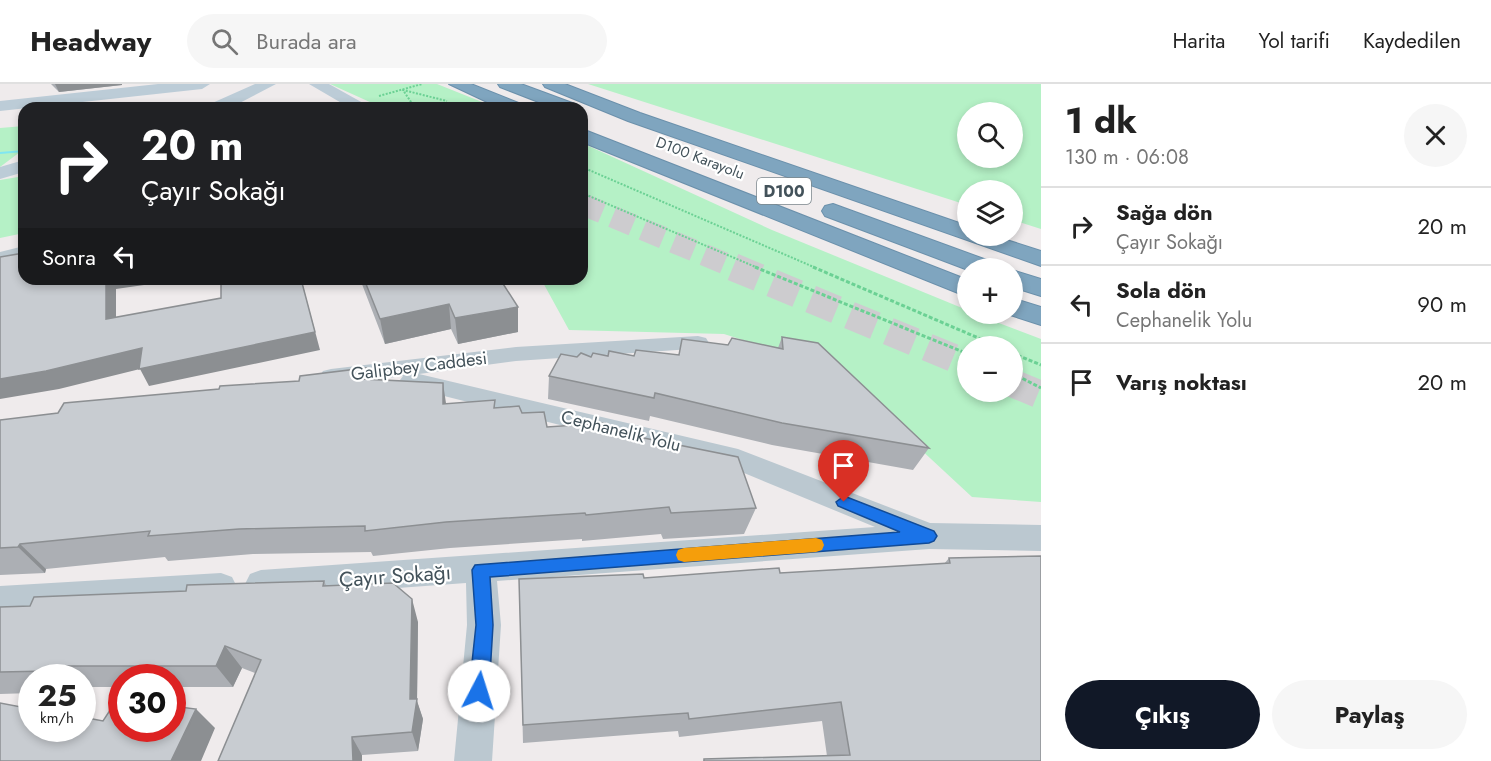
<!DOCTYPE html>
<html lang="tr">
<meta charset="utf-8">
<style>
body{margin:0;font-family:Jost,sans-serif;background:#f6f6f6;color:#222;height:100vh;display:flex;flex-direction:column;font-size:22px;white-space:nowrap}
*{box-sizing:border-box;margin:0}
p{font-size:20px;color:#767676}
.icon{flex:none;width:33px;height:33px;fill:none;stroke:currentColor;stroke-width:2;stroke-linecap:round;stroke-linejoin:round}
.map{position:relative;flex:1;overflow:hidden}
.details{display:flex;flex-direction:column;background:#fff;width:450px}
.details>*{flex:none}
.top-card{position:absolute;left:18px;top:18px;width:570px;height:183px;border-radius:18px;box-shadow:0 3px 9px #0003;background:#202124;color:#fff;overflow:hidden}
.buttons{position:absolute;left:957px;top:18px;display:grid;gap:12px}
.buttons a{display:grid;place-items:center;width:66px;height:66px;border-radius:50%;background:#fff;box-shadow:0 3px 9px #0003;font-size:30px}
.speed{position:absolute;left:18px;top:580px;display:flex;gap:12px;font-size:30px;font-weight:700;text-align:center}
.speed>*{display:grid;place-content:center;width:78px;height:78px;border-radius:50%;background:#fff;box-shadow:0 3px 9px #0003;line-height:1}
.speed small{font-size:15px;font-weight:400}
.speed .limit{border:9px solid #d22;background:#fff;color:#111}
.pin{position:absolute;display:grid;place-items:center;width:51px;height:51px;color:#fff;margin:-62px -26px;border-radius:50% 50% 50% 0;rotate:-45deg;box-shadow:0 0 6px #0007}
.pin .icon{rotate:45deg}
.me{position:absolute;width:66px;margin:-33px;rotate:5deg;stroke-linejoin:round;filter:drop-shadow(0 0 4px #0008)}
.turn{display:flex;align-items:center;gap:21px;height:126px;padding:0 24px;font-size:27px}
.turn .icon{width:78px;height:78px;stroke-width:2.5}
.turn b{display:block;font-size:42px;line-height:51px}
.then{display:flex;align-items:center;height:57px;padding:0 24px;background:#0003;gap:12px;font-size:22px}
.round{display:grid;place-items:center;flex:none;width:63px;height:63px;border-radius:32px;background:#f6f6f6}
.head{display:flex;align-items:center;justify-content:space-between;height:102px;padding:0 24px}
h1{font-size:36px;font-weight:700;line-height:45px}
.cta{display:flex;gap:12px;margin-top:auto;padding:12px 24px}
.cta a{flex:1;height:69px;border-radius:36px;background:#111827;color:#fff;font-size:24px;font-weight:700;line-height:69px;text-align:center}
.cta a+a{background:#f6f6f6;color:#222}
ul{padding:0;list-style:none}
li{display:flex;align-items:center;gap:18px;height:78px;padding:0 24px;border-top:2px solid #e0e0e0}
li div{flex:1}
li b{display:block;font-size:22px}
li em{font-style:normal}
header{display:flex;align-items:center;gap:36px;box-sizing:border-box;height:84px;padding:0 30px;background:#fff;border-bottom:2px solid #e0e0e0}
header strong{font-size:28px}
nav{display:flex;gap:33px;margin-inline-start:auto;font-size:21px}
.search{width:420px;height:54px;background:#f6f6f6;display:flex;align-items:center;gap:15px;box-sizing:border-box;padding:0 21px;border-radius:33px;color:#767676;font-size:22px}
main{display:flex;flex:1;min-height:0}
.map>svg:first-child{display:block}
</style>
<header>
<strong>Headway</strong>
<div class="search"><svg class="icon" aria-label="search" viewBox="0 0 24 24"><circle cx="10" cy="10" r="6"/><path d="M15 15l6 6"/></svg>Burada ara</div>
<nav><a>Harita</a><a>Yol tarifi</a><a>Kaydedilen</a></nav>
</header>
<main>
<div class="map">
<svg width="1041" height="677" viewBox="0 0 1041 677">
<rect width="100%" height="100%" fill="#efebec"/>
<path fill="#b5f1c6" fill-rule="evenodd" d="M 330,0 L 437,0 L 497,24 L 383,24 Z
M 588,0 L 1041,0 L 1041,145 L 1013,136 L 1012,106 L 968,106 L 967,121 ZM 1012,28 L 1012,74 L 968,74 L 968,28 Z
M 24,42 L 24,65 L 0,83 L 0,44 Z
M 582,59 L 772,146 L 967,226 L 968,230 L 975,230 L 1041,255 L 1041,418 L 972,413 L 834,285 L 724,250 L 569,246 L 541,195 L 582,195 ZM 968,262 L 1012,262 L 1012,308 L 968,308 Z
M 24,92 L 24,149 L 0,154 L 0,96 Z"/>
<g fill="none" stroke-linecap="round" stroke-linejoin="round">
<path fill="#7fe6f1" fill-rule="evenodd" d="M 24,66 L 24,68 L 0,70 L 0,68 Z"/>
<path stroke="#cdcccf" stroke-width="22" stroke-dasharray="22 11" stroke-linecap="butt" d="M 582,120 L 736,184"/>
<path stroke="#cdcccf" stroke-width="28" stroke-dasharray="28 14" stroke-linecap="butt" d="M 733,183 L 968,280
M 1012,299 L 1041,311"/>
<defs>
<path id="highway" d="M 449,0 L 471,0 L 521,20 L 524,24 L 500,24 Z
M 498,0 L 521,0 L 575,20 L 578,24 L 554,24 L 500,3 Z
M 543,0 L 565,0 L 640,29 L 968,142 L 968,152 L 994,152 L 1041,167 L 1041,182 L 628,37 L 545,3 Z
M 582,45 L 968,196 L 968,213 L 582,58 Z
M 833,120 L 995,179 L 999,184 L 968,186 L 825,132 L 822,127 L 825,122 Z
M 1012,186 L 1041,195 L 1041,212 L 1012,203 Z
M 1012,214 L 1041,223 L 1041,241 L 1007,230 L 1012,230 Z"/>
</defs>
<use href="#highway" stroke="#6b90ab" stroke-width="2"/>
<path stroke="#6bd194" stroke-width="2" stroke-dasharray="2 1.5" stroke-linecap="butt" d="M 379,12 L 422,0
M 415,24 L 403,6 L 447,17
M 582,83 L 816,184
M 582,109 L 758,184"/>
<path stroke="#6bd194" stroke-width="3" stroke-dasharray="4 2" stroke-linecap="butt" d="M 755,183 L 968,270
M 813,183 L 997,262
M 1012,269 L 1041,281
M 1012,289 L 1041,304"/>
<path fill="#bbc8d0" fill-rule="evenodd" d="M 24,162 L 24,174 L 0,180 L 0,168 Z
M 698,252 L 706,254 L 709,259 L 706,264 L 516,277 L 419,290 L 738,365 L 930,439 L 1041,441 L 1041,467 L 929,465 L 497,497 L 501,541 L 492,677 L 454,677 L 467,541 L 466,499 L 261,514 L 250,510 L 245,500 L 250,490 L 261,486 L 875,443 L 732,384 L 404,302 L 400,296 L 403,292 L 331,301 L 323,299 L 319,293 L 323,287 L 331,285 L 516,263 Z
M 221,489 L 232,493 L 237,503 L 232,513 L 221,517 L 0,532 L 0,502 Z"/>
<path fill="#bcccd7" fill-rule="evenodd" d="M 158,0 L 210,0 L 202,5 L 0,27 L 0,17 Z
M 255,0 L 276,0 L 230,24 L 207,24 L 210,20 Z
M 309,0 L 329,0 L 372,24 L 350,24 Z
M 24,76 L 24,88 L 0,95 L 0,83 Z"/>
<use href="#highway" fill="#7fa5bf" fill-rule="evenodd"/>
</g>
<path fill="#acafb4" d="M 51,0 L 122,0 L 122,1 L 59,8 Z
M 360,195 L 500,195 L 518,223 L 518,248 L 458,260 L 451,245 L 385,260 Z
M 782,253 L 929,364 L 913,386 L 772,361 L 650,332 L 649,337 L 548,315 L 549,292 L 577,273 L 608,272 L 679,271 L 728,261 L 778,264 Z
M 368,295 L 446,320 L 495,316 L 495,324 L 522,329 L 547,343 L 604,349 L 756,424 L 744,450 L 663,455 L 661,450 L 582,457 L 582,455 L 450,464 L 373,472 L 371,468 L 253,470 L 168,477 L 165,473 L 46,485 L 45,489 L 0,491 L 0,336 Z
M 949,474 L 1041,677 L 703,677 L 704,675 L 827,672 L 822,637 L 679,653 L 678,647 L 523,659 L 519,495 L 644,494 L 780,489 L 944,480 Z
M 324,497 L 326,501 L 418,538 L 417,617 L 423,635 L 418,667 L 362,671 L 255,589 L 242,584 L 233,603 L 172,603 L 172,594 L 122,594 L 122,603 L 82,603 L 82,594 L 32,594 L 32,609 L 0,610 L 0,523 L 30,522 L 186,507 Z"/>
<path fill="#8c8f92" d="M 55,0 L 122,0 L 122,1 L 59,8 Z
M 106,195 L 158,195 L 158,199 L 116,205 L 116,253 L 106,235 Z
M 303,202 L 320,266 L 149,302 L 140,285 L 59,305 L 0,315 L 0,295 Z
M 449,220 L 451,245 L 385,260 L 380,235 Z
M 518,223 L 518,248 L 458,260 L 455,234 Z
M 366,284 L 372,311 L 363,295 Z
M 443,299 L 447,326 L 443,320 Z
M 20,460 L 46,485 L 45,489 L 18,463 Z
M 412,515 L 418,538 L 417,617 L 423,635 L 418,667 L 412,648 L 410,615 Z
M 225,562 L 242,584 L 233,603 L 216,582 Z
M 49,582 L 65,594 L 58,594 L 49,587 Z
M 196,625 L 215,644 L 201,677 L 171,677 Z
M 352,653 L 362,671 L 362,677 L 353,677 Z"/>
<path fill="#c8ccd1" stroke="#8c8f92" stroke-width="1.5" d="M 24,169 L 24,195 L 106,195 L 106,235 L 221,214 L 221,195 L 301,195 L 315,248 L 139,285 L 142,264 L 46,287 L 0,295 L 0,173 Z
M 364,195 L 500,195 L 518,223 L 455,234 L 449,220 L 380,235 Z
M 782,253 L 818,259 L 929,364 L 782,339 L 655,309 L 654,314 L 549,292 L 561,270 L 577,273 L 581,269 L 591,273 L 593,269 L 608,272 L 609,267 L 634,272 L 636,266 L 679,271 L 682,255 L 728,261 L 732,254 L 783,265 Z
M 366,284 L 363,295 L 443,299 L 443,320 L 495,316 L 494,324 L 519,322 L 522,329 L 544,328 L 547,343 L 605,339 L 604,349 L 619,349 L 738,373 L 756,424 L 671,429 L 669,423 L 586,431 L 585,429 L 446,438 L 365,447 L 365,442 L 239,445 L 148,452 L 150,447 L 20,460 L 18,463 L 0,464 L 0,336 L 58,329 L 64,319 L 219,305 L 220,302 L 299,297 L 300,292 Z
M 1041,472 L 1041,677 L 704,677 L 704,675 L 850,671 L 841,618 L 689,635 L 688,629 L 523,641 L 519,495 L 643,490 L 644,494 L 779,484 L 780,489 L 950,479 L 949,474 Z
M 324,497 L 323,502 L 393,499 L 412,515 L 410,615 L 417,615 L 412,648 L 352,653 L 353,677 L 218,677 L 261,576 L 225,562 L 216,582 L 49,582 L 49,587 L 0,588 L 0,523 L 30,522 L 34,513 L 186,507 L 187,501 Z
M 118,614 L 122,615 L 122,645 L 172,645 L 172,622 L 196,625 L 171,677 L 0,677 L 0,619 L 32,625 L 32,645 L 82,645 L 82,633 L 103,637 Z"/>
<path fill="#1a73e8" stroke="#114b97" stroke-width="1.5" d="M 844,412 L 934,447 L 937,452 L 934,457 L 929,459 L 490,493 L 493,541 L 489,607 L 486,614 L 479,617 L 472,614 L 469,607 L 476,541 L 472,486 L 475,481 L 900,448 L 838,422 L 836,418 Z"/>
<path fill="#f59e0b" d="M 816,454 L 822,456 L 824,461 L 822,466 L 816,468 L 684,478 L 678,476 L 676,471 L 678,466 L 684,464 Z"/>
<g text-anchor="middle" stroke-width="4.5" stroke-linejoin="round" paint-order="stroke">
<g font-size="15" fill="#43525a" stroke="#fff">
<text transform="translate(700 74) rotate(21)" y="5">D100 Karayolu</text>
</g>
<rect fill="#fff" stroke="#7b868c" stroke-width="1.5" x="757" y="94" width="54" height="26" rx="4.5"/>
<g font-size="16" font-weight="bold" fill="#43525a">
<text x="784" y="113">D100</text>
</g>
<g font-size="18" fill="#43525a" stroke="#fff">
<text transform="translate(419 282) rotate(-7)" y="6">Galipbey Caddesi</text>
<text transform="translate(621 347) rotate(14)" y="6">Cephanelik Yolu</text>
</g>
<g font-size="21" fill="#43525a" stroke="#fff">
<text transform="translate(395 492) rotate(-4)" y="7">Çayır Sokağı</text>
</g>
</g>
</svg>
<div class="buttons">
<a><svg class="icon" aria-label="search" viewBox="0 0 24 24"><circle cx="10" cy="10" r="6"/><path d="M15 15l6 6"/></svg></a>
<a><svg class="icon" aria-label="layers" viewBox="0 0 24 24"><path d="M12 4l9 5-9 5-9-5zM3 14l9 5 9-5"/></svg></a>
<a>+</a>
<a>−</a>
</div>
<div class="speed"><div>25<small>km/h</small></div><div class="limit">30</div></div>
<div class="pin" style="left:844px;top:418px;background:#d93025"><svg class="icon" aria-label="arrive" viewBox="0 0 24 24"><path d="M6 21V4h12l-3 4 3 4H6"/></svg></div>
<svg class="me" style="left:479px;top:607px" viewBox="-20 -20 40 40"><circle r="19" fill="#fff"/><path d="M0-13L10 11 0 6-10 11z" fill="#1a73e8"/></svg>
<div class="top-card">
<div class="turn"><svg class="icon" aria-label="right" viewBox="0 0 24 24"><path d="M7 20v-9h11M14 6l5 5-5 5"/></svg><div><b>20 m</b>Çayır Sokağı</div></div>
<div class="then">Sonra<svg class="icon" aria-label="left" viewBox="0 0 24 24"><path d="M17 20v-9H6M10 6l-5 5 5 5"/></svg></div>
</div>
</div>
<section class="details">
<div class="head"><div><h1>1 dk</h1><p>130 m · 06:08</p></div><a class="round"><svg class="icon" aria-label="close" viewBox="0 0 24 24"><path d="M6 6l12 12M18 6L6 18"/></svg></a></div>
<ul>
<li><svg class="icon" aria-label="right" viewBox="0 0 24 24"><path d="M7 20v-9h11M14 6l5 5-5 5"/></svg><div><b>Sağa dön</b><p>Çayır Sokağı</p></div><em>20 m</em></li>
<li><svg class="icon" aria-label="left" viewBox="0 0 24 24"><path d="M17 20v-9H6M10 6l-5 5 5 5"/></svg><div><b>Sola dön</b><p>Cephanelik Yolu</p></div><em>90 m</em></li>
<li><svg class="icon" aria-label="arrive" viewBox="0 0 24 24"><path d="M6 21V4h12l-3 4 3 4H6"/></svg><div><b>Varış noktası</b></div><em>20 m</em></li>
</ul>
<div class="cta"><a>Çıkış</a><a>Paylaş</a></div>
</section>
</main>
